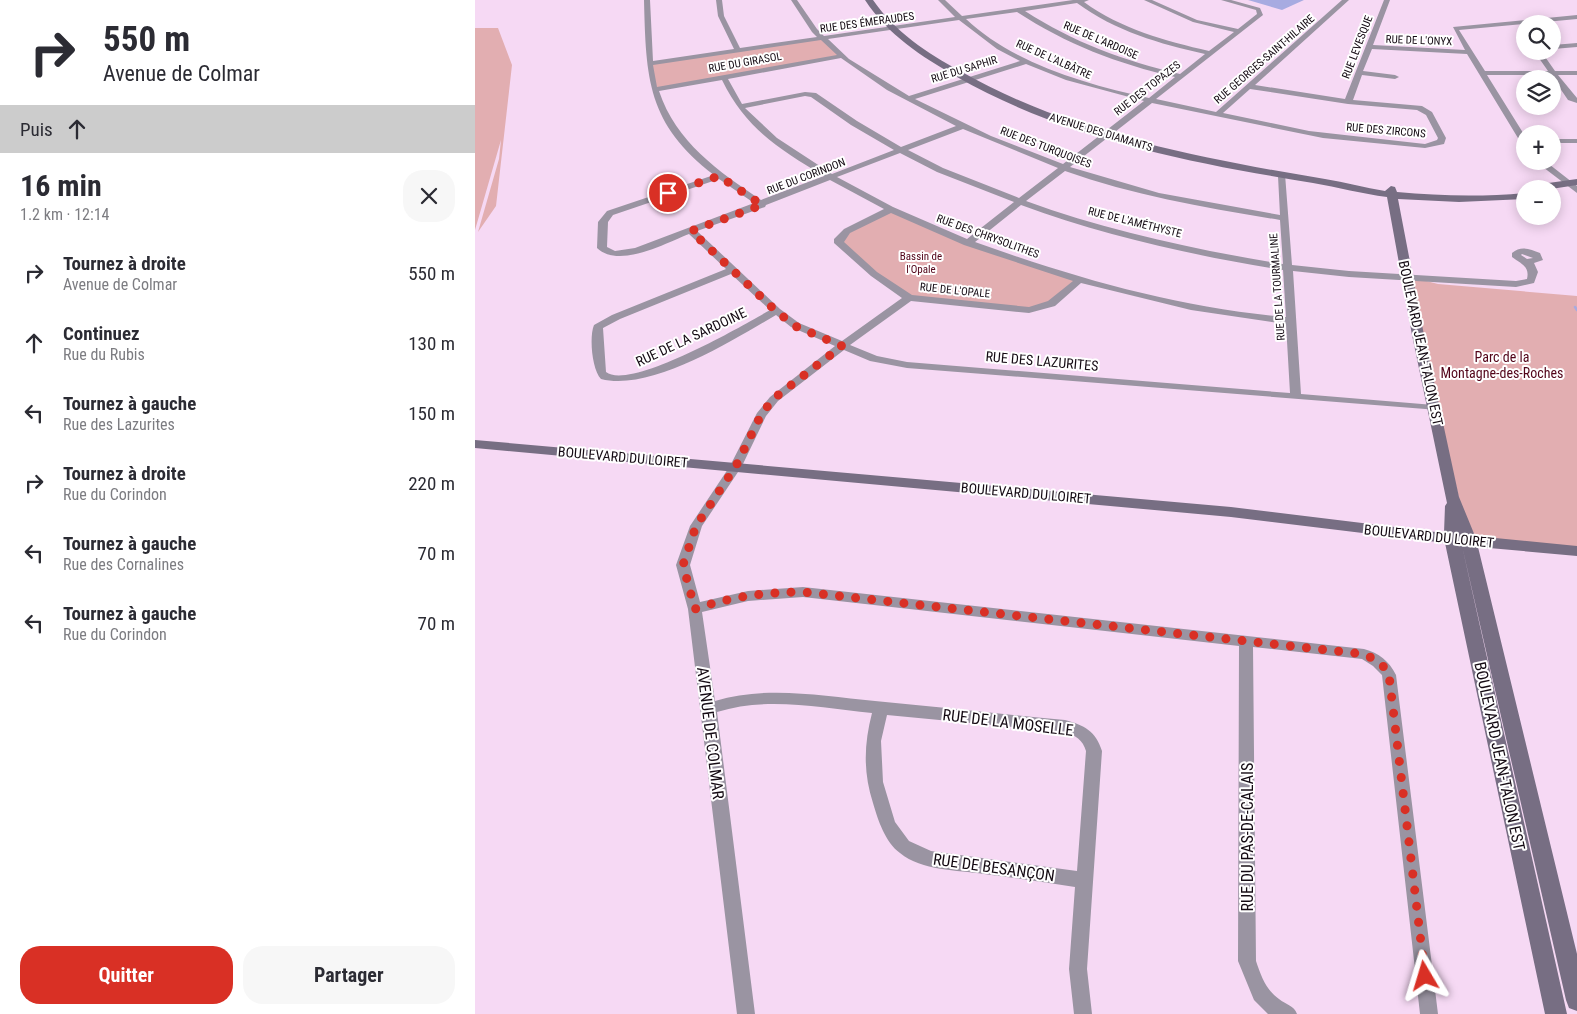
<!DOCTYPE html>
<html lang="fr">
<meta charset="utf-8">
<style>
body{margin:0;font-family:"Roboto Condensed",sans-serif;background:#f7f7f7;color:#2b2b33;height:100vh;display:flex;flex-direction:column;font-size:19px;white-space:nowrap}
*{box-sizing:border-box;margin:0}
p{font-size:16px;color:#7c7c81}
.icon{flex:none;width:28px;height:28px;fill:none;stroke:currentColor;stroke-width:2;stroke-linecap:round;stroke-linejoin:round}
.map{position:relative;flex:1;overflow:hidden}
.drawer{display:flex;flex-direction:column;background:#fff;width:475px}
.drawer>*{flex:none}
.guide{background:#fff;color:#2b2b33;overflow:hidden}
.tools{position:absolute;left:1041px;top:15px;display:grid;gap:10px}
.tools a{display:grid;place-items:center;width:45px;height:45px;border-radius:50%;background:#fff;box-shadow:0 2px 12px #0003;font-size:25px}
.pin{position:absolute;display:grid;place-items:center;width:42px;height:42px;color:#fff;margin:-21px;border:2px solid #fff;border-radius:50%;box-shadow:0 1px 5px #0007}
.me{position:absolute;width:55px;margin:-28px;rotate:353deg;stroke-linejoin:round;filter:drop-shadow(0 0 4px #0008)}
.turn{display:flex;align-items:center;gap:18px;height:105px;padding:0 20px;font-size:22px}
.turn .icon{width:65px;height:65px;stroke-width:2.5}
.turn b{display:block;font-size:35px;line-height:42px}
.then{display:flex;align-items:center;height:48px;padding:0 20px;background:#0003;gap:10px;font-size:19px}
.round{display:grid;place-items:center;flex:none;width:52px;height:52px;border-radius:20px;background:#f7f7f7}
.summary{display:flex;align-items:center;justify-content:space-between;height:85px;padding:0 20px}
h1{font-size:30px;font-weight:700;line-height:38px}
.cta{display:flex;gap:10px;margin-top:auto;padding:10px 20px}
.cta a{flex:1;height:58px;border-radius:20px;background:#d93025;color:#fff;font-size:20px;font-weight:700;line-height:58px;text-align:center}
.cta a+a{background:#f7f7f7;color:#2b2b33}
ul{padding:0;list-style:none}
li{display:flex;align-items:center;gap:15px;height:70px;padding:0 20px}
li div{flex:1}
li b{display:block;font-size:19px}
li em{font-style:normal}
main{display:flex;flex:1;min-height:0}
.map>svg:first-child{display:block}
</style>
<main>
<section class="drawer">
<div class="guide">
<div class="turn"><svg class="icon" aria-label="right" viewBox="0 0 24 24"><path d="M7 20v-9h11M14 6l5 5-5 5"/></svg><div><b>550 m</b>Avenue de Colmar</div></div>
<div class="then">Puis<svg class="icon" aria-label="ahead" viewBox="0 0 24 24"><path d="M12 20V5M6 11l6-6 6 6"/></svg></div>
</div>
<div class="summary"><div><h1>16 min</h1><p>1.2 km · 12:14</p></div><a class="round"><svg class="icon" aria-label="close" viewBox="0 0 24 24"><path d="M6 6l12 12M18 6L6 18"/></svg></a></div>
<ul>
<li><svg class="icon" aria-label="right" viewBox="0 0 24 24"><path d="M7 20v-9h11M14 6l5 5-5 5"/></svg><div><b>Tournez à droite</b><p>Avenue de Colmar</p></div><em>550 m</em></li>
<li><svg class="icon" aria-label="ahead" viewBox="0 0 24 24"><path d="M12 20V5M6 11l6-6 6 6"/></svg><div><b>Continuez</b><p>Rue du Rubis</p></div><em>130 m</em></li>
<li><svg class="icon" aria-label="left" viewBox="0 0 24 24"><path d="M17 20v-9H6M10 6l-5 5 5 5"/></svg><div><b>Tournez à gauche</b><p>Rue des Lazurites</p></div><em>150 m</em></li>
<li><svg class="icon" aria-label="right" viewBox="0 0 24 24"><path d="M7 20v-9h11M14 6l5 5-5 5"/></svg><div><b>Tournez à droite</b><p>Rue du Corindon</p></div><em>220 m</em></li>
<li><svg class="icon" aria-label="left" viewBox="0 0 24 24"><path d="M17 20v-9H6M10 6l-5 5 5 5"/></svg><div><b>Tournez à gauche</b><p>Rue des Cornalines</p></div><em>70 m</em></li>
<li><svg class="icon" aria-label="left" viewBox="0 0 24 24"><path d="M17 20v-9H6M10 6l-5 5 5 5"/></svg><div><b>Tournez à gauche</b><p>Rue du Corindon</p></div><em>70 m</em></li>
</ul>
<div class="cta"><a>Quitter</a><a>Partager</a></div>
</section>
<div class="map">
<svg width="1102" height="1014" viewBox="0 0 1102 1014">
<rect width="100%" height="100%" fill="#f6d9f4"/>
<path fill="#e2aeb1" d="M 0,28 L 23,28 L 37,65 L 21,206 L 3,232 L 24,159 L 26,140 L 0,230 Z
M 348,38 L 366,56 L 179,90 L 176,63 Z
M 414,210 L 492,243 L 604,280 L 588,297 L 554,310 L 434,298 L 367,246 L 366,235 Z
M 932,276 L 963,284 L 1102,296 L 1102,551 L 994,541 Z"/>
<path fill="#a7abe1" d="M 773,0 L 829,0 L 807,10 Z"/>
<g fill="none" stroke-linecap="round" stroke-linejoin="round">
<path stroke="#a7abe1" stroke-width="2.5" d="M 1100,307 L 1102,310"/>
<path fill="#9a94a2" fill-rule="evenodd" d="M 169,0 L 175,0 L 178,61 L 259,49 L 243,16 L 241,0 L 247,0 L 249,16 L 265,48 L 342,37 L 337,32 L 316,0 L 322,0 L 342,29 L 349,36 L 480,17 L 463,0 L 470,0 L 487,16 L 598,0 L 614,0 L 609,2 C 646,29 691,41 734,51 L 759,32 L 718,22 L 669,0 L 677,0 L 722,20 L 763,29 L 782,14 L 781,10 L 746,0 L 756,0 L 785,8 L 788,15 L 681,99 L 741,112 L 867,0 L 874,0 L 780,85 L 870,99 L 909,0 L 915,0 L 898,45 L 990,50 L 978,27 L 1102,15 L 1102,19 L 984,30 L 1010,71 L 1073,71 L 1059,51 L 1066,51 L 1080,71 L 1102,71 L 1102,75 L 1083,75 L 1102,98 L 1102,103 L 1093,100 L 1076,75 L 1012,75 L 1050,136 L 1050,145 L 1046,143 L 992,54 L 897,49 L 888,71 L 920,75 L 924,77 L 920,79 L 887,75 L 878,100 L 947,106 L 957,112 L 971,138 L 969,144 L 950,148 L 848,138 L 677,103 L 595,167 L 684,193 L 805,215 L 803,176 L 810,174 L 817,265 L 874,271 L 1041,281 L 1052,279 C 1055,266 1046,264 1037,257 L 1037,253 C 1046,245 1055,249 1065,253 L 1068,260 L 1059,263 L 1063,272 L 1059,283 L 1041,287 L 874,277 L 818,271 L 826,394 L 959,405 L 963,406 L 965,408 L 963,410 L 432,368 L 395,361 L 369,350 L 303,401 L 291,416 L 267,466 L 227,526 L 215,565 L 225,602 L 273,591 L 328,587 L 889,649 C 904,653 914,661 921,675 L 963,1014 L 945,1014 L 907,675 L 898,666 L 887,659 L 778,647 L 781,961 C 786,976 791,990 804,999 C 811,1005 819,1005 822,1014 L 793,1014 L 779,1000 L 763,961 L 764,646 L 328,597 L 273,601 L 227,612 L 240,701 C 292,685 347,696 400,701 C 463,707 527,714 590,720 C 609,725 621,731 627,751 L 612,969 L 617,1014 L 599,1014 L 594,969 L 600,887 C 570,882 540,878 509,874 C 482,870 447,871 425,853 C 410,842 403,820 398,803 C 388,772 389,744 397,713 C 346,708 292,696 242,712 L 280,1014 L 262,1014 L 213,609 L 201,565 L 215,526 L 255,466 L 282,413 L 295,397 L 360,346 L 316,327 L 301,315 C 258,340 176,392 126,379 C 117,370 114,337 119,325 L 137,315 L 251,269 L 214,234 C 191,243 144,269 122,248 L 123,222 L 132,211 L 239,175 C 172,124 171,78 169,0 ZM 602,3 C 640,31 685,44 730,54 L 705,74 C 649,61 598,42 550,11 ZM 542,12 C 591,44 643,64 700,77 L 674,98 C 611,84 539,64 491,19 ZM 484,20 L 522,49 L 545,61 L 434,96 L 374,59 L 353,39 ZM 346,40 L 362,55 L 182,87 L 178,65 ZM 366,58 L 412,90 L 481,126 L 426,147 L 382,121 L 341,93 L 330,92 L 267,104 L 253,79 ZM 551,64 L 591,80 L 669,101 L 588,164 L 516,136 L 440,99 ZM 247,80 C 271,129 304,149 349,176 L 286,200 C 243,171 201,142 184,91 ZM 775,89 L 873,104 L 942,110 L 951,115 L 963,138 L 962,140 L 950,144 L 834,131 L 748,113 ZM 330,96 L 336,97 L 376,125 L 419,150 L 357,174 L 302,138 L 270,108 ZM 488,129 L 583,168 L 544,198 L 468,168 L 433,150 ZM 425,153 L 462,172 L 539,202 L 492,239 L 418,207 L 362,177 ZM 590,171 C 660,196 732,208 805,220 L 808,264 C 722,250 633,231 551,201 ZM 244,179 L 279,203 L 160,248 L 140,251 L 132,247 L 133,222 L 138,215 ZM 355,180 L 409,209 L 369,229 L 359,239 L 359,243 L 396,276 L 427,298 L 367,341 L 324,323 L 305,309 L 222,231 L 290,207 L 291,205 ZM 546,205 C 630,236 720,256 808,270 L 811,317 C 704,308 600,278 500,242 ZM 416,213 L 489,245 L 598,281 L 573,301 L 554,307 L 437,295 L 402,272 L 369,242 L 375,233 ZM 1047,254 L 1058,258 L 1052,259 L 1046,255 ZM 256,274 L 295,310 C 269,325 155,391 131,372 L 128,328 L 145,319 ZM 606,283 L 716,310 L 811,324 L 815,393 L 432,362 L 402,356 L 375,345 L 436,301 L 554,313 L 580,306 ZM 412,715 L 590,732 C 600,735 608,740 611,751 L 602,871 L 456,851 L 434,841 L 420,822 L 408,782 L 406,741 Z
M 1102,43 L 1102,47 L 1078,49 L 1078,45 Z
M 1078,139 L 1102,139 L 1102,143 L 1078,143 Z
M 1060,161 L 1070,161 L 1102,186 L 1102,193 Z"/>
<path fill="#776e83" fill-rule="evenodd" d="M 390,0 L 398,0 C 420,32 452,53 485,71 C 598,135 724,158 850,179 C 870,182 890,188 910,191 L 916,186 L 920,187 L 922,192 C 965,196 1007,197 1050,193 L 1050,199 L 984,202 L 923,199 L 949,335 L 984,497 L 1000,536 L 1102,546 L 1102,556 L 1003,547 L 1102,954 L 1102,1011 L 1094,1008 L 1091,1000 L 987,546 L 1092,1014 L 1070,1014 L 970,543 L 756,517 L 0,448 L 0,440 L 756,507 L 969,533 L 970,506 L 972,503 L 937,335 L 912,197 C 887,194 863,187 838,183 C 716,163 591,139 482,77 C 446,56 413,35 390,0 Z
M 1102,179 L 1102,185 L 1076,189 L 1050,189 L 1050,192 L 1047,189 L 1052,186 Z"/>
</g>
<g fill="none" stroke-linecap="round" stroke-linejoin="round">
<path stroke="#d93025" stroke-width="9" stroke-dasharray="0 16.2" d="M 193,193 L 244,176 L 287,205 L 216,231 L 301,311 L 320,326 L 367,346 L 298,399 L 286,415 L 261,466 L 221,526 L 208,565 L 220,609 C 255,597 290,592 328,592 L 888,654 C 900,659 908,663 914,675 L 950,976"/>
</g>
<g text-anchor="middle" stroke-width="4" stroke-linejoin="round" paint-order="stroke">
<g font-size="11" fill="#140a13" stroke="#fff">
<text transform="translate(392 22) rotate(-8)" y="4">RUE DES ÉMERAUDES</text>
<text transform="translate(626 40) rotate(23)" y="4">RUE DE L'ARDOISE</text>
<text transform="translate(944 40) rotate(2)" y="4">RUE DE L'ONYX</text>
<text transform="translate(882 47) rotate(-69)" y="4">RUE LEVESQUE</text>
<text transform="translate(579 59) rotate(24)" y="4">RUE DE L'ALBÂTRE</text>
<text transform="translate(789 59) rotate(-41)" y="4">RUE GEORGES-SAINT-HILAIRE</text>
<text transform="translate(270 62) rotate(-10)" y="4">RUE DU GIRASOL</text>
<text transform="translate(489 69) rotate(-17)" y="4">RUE DU SAPHIR</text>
<text transform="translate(672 88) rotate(-38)" y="4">RUE DES TOPAZES</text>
<text transform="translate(911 130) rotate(5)" y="4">RUE DES ZIRCONS</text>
<text transform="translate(626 132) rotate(17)" y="4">AVENUE DES DIAMANTS</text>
<text transform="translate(571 147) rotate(21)" y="4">RUE DES TURQUOISES</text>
<text transform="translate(331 176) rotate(-21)" y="4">RUE DU CORINDON</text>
<text transform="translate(660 222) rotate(14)" y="4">RUE DE L'AMÉTHYSTE</text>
<text transform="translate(513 236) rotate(20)" y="4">RUE DES CHRYSOLITHES</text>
<text transform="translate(802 287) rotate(-94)" y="4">RUE DE LA TOURMALINE</text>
<text transform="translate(480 290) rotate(6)" y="4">RUE DE L'OPALE</text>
</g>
<g font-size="11" fill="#520419" stroke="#fff">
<text x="446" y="260">Bassin de<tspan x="446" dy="13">l'Opale</tspan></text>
</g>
<g font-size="14" fill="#140a13" stroke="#fff">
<text transform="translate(216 337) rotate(-25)" y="5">RUE DE LA SARDOINE</text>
<text transform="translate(946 343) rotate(78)" y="5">BOULEVARD JEAN-TALON EST</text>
<text transform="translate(567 361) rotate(5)" y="5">RUE DES LAZURITES</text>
<text transform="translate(148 457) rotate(5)" y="5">BOULEVARD DU LOIRET</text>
<text transform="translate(551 493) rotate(5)" y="5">BOULEVARD DU LOIRET</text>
<text transform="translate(954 536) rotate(6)" y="5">BOULEVARD DU LOIRET</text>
</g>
<g font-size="14" fill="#520419" stroke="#fff">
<text x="1027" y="362">Parc de la<tspan x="1027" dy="16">Montagne-des-Roches</tspan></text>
</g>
<g font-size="16" fill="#140a13" stroke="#fff">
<text transform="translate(533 722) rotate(7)" y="6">RUE DE LA MOSELLE</text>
<text transform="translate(236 733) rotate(83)" y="6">AVENUE DE COLMAR</text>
<text transform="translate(1025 756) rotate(78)" y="6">BOULEVARD JEAN-TALON EST</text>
<text transform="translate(772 837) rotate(-90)" y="6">RUE DU PAS-DE-CALAIS</text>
<text transform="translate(519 867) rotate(8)" y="6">RUE DE BESANÇON</text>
</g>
</g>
</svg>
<div class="tools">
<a><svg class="icon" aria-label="search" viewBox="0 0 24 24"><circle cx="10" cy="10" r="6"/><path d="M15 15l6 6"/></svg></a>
<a><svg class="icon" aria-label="layers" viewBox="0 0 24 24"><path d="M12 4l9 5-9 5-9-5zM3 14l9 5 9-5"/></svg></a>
<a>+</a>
<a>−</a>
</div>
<div class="pin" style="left:193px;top:193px;background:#d93025"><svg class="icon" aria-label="arrive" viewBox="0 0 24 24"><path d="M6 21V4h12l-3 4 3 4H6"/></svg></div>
<svg class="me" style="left:950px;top:976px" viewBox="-20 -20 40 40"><path d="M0-17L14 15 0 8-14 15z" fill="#d93025" stroke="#fff" stroke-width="4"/></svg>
</div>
</main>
